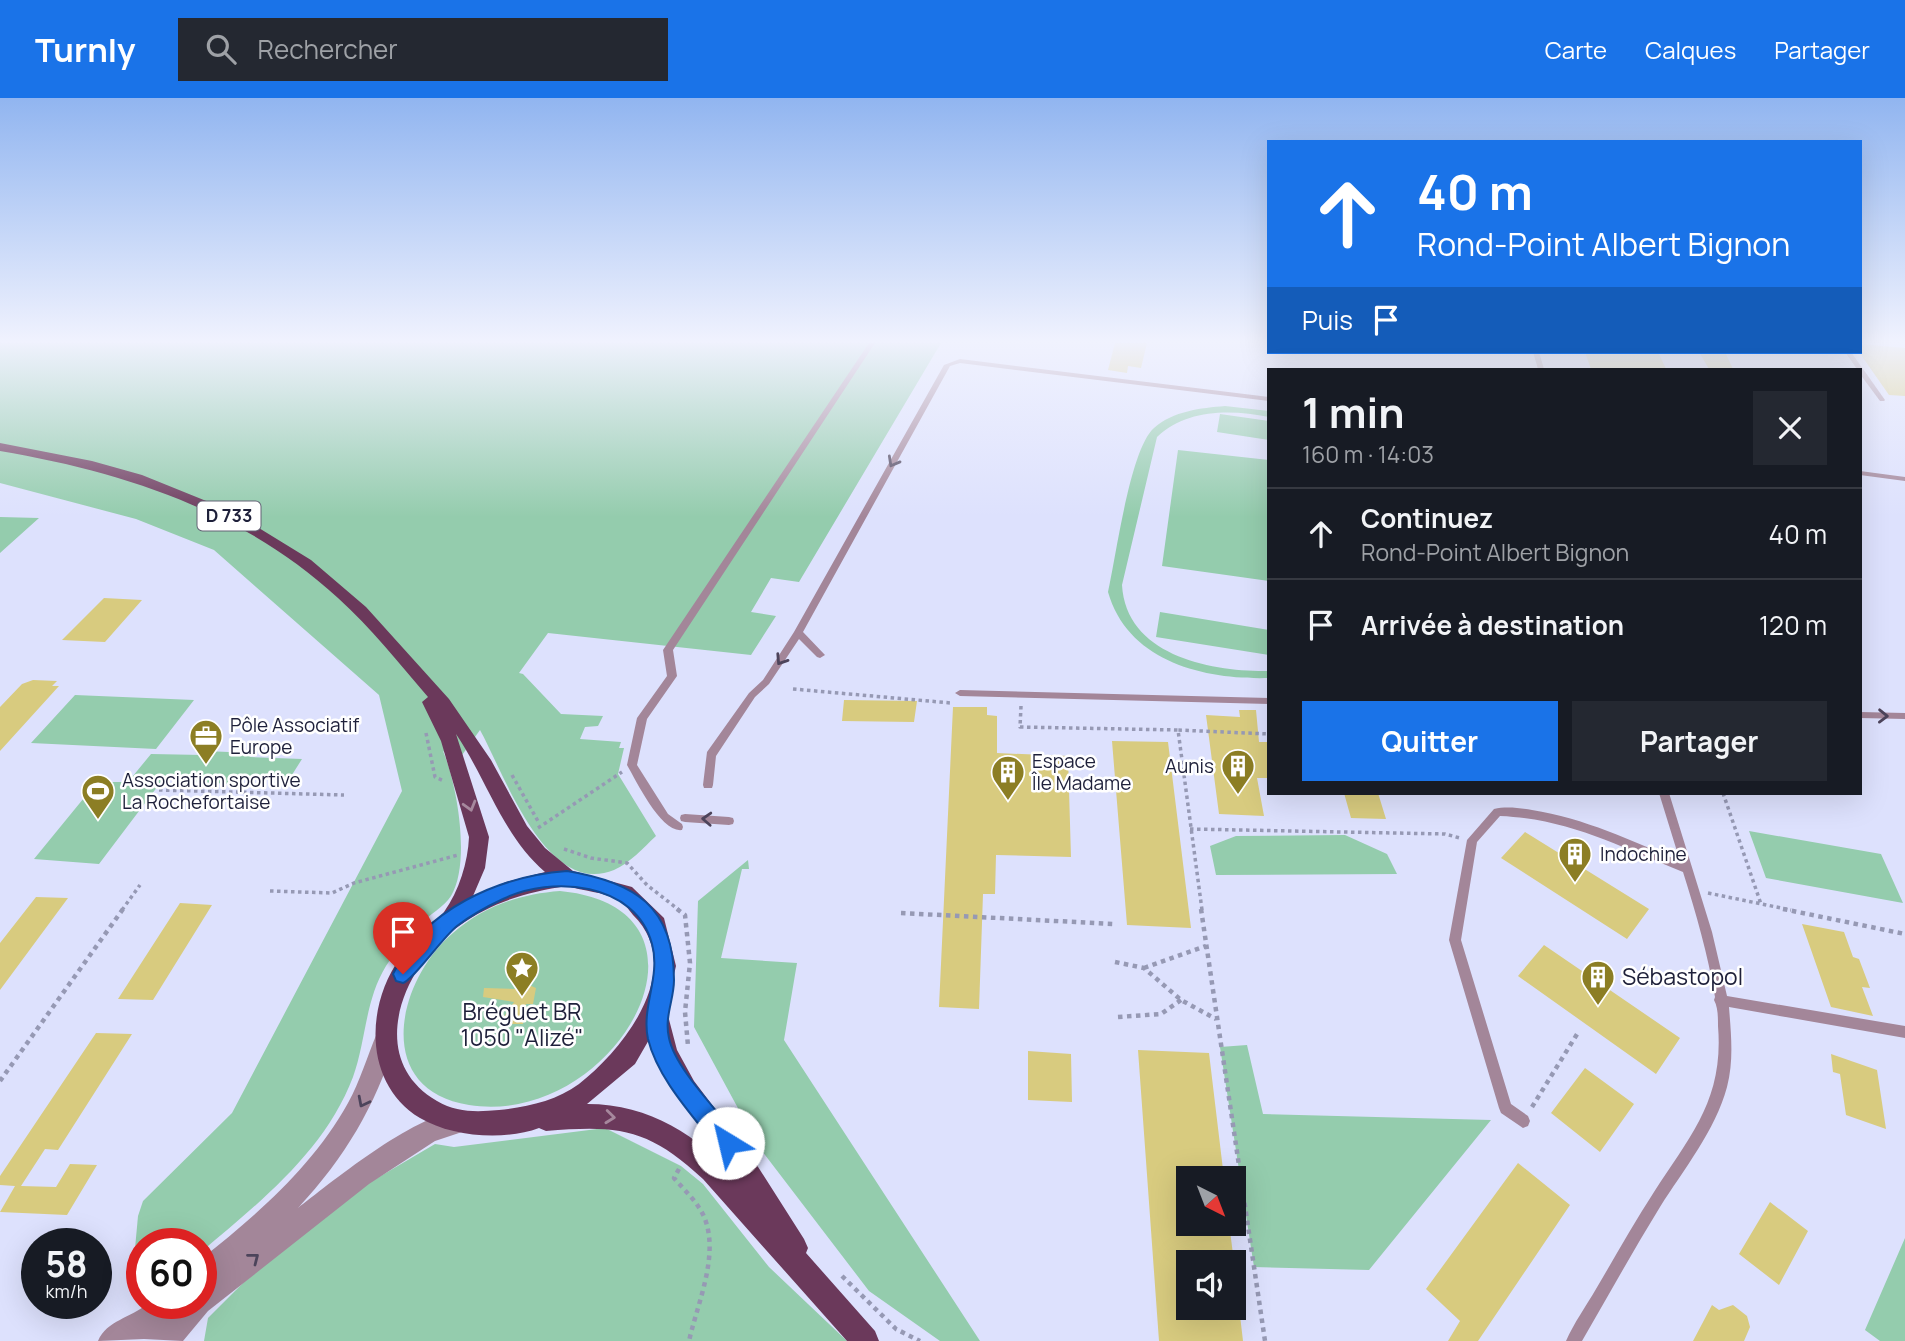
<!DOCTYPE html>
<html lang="fr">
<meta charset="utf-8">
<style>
body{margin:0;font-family:Manrope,sans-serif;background:#242831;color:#f1f3f6;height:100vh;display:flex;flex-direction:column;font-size:26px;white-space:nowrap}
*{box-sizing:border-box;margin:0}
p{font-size:23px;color:#9ea1a6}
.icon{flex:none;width:38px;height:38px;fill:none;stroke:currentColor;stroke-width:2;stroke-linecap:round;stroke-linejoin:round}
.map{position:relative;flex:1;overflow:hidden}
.panel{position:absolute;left:1267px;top:270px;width:595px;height:427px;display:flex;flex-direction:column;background:#171b24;border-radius:0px;box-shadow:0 7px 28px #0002}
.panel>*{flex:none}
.top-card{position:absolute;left:1267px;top:42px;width:595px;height:214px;border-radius:0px;box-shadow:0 7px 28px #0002;background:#1a73e8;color:#fff;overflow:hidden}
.needle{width:46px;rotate:138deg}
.controls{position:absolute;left:1176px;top:1068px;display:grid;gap:14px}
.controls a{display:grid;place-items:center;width:70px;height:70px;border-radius:0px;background:#171b24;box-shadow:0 7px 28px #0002;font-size:35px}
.speed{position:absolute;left:21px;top:1130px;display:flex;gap:14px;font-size:35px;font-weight:700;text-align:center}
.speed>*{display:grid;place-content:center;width:91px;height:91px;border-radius:50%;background:#171b24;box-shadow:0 7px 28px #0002;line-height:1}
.speed small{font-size:18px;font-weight:400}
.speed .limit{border:10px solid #d22;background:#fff;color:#111}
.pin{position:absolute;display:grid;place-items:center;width:60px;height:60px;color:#fff;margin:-72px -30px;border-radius:50% 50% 50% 0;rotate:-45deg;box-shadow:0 0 7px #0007}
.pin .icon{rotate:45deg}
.me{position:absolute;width:77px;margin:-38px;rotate:324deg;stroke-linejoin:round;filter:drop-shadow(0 0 5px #0008)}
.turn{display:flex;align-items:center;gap:24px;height:147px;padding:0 35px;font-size:32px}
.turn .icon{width:91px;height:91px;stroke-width:2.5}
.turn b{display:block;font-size:49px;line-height:60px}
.then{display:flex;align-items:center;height:66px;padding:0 35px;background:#0003;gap:14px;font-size:26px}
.round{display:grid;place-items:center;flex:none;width:74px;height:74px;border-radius:0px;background:#242831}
.head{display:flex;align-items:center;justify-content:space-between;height:119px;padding:0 35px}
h1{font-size:42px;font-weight:700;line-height:52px}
.action{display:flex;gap:14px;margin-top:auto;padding:14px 35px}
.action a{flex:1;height:80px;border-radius:0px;background:#1a73e8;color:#fff;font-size:28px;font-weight:700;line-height:80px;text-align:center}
.action a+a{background:#242831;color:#f1f3f6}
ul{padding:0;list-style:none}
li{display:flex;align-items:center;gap:21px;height:91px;padding:0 35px;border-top:2px solid #363941}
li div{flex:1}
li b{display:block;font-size:26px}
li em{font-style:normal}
header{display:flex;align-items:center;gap:42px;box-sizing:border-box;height:98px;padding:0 35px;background:#1a73e8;color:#fff}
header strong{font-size:33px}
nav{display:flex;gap:38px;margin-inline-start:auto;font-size:24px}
.search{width:490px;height:63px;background:#242831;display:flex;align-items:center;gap:18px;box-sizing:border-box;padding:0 24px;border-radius:0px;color:#9ea1a6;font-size:26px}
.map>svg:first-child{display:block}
</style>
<header>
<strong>Turnly</strong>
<div class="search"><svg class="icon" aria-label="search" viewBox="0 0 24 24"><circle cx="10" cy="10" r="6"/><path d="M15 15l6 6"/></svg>Rechercher</div>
<nav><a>Carte</a><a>Calques</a><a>Partager</a></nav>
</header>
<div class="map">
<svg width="1905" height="1243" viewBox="0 0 1905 1243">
<rect width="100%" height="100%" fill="#dde1fd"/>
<path fill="#94ccad" d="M 0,245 L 941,245 L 799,484 L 771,480 L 751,514 L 776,518 L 751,557 L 548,535 L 519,575 L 523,576 L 561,616 L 603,618 L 598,628 L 585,629 L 580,641 L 621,644 L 619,650 L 624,650 L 618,676 L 656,738 C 643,750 630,765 614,772 C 546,800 504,675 480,632 L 457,664 L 443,653 C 457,686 471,765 451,798 C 444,809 429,817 420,826 C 408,838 395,854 386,868 C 365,902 366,943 353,979 C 325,1053 260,1104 201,1154 L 201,1146 L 142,1146 L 142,1188 L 131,1194 L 138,1118 L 143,1103 L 232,1015 L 402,693 L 379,597 L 214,452 L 136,421 L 0,385 Z
M 1225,308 L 1269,313 L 1269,319 C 1231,311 1186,311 1157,339 L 1122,487 C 1126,558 1212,574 1269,573 L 1269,580 C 1205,582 1128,564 1108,494 C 1116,459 1130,351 1154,330 C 1173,313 1201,310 1225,308 Z
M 1220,316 L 1269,323 L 1269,342 L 1217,334 Z
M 1178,352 L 1269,362 L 1269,483 L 1162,468 Z
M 0,419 L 39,420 L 0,455 Z
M 1160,514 L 1269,532 L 1269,557 L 1156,539 Z
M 75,597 L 194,602 L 156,651 L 31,645 Z
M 205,653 L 252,655 L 250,659 L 302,661 L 290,680 L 237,678 L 231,686 L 184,683 L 187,677 L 167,676 L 99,766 L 34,761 L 97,684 L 128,684 L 151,656 L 203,657 Z
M 1749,733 L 1881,756 L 1903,805 L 1766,780 Z
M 1345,737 L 1387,756 L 1397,776 L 1216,777 L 1210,748 L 1236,738 Z
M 748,762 L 749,771 L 742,771 L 721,860 L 797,865 L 784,942 L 980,1243 L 940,1243 L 869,1193 L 759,1049 L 694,929 L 698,803 Z
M 560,793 C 737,810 617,1030 469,1007 C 372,992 397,882 453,835 C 484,808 520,796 560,793 Z
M 1247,947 L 1263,1016 L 1491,1022 L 1369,1172 L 1254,1169 L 1220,949 Z
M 605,1030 L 681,1068 L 703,1086 L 769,1169 L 847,1243 L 204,1243 L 208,1220 L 243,1185 L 345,1099 L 435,1046 L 454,1049 Z
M 1905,1140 L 1905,1243 L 1880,1243 L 1865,1232 Z"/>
<path fill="#d8cb7f" d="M 1115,245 L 1147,245 L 1141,270 L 1128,268 L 1127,275 L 1108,272 Z
M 1860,246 L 1905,250 L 1905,298 L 1889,297 L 1859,254 Z
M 1585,254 L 1658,254 L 1666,271 L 1591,271 Z
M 1699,254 L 1725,254 L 1733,271 L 1709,271 Z
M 104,500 L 142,502 L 105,544 L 62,542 Z
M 33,582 L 57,583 L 52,588 L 59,588 L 0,653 L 0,609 L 22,586 Z
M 844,602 L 917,603 L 914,624 L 842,623 Z
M 953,609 L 987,609 L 987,617 L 997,618 L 997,655 L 1068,658 L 1071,759 L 996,757 L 995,796 L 983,796 L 979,911 L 939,909 Z
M 1239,612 L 1256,612 L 1259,644 L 1269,644 L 1269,680 L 1257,680 L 1264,718 L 1219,716 L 1206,617 L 1240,619 Z
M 1112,643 L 1168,644 L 1191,830 L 1127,827 Z
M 1344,695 L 1378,695 L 1386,721 L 1351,720 Z
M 1525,734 L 1649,811 L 1627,841 L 1501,760 Z
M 36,799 L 68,800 L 0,892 L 0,845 Z
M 180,805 L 212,807 L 153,902 L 118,901 Z
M 1802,826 L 1844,834 L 1853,859 L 1859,861 L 1870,890 L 1862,889 L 1873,918 L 1831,909 Z
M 1544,847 L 1680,940 L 1656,976 L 1518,878 Z
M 531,879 L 529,887 L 536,890 L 533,906 L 526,906 L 523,926 L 499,926 L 514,904 L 483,899 L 484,890 L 520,891 Z
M 96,935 L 132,936 L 58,1052 L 45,1051 L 21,1088 L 56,1089 L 70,1066 L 97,1067 L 67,1117 L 0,1114 L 15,1088 L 0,1087 L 0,1078 Z
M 1138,952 L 1209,955 L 1224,1080 L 1188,1080 L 1188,1125 L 1229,1125 L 1234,1164 L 1188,1164 L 1188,1209 L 1239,1209 L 1243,1243 L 1159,1243 Z
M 1028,953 L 1071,956 L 1072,1004 L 1028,1002 Z
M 1831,956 L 1877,972 L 1886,1031 L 1846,1017 L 1840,976 L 1833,974 Z
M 1585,970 L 1634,1006 L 1600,1054 L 1551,1015 Z
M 1518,1065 L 1570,1107 L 1478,1243 L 1448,1243 L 1460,1223 L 1426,1191 Z
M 1770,1104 L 1808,1133 L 1779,1187 L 1739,1156 Z
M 1712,1207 L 1719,1212 L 1733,1207 L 1747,1218 L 1750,1229 L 1744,1243 L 1693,1243 Z"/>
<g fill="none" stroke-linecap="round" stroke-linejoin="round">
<path stroke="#9699b4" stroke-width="3.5" stroke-dasharray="3.5 3.5" stroke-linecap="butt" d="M 793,591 L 951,605
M 1021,608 L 1020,629 L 1178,632
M 426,635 L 435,679 L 444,683
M 512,677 L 539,725
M 159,692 L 344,697
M 1723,695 L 1761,806
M 538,730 L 622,674
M 1190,731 L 1445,736 L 1460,740
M 564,751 L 591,760 L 627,765 L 647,787 L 679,812
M 270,793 L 332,795 L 354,785 L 458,757
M 1708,795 L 1791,812
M 122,812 L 140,787
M 1202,812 L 1178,632 L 1269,636"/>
<path stroke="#9699b4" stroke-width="4.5" stroke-dasharray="4.5 4.5" stroke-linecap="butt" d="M 677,811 L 685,817 L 690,865 L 685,914 L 688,948
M 1201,811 L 1265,1243
M 1783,811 L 1905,836
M 901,815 L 1114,826
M 1115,864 L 1144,870 L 1181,902 L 1216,921
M 1144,870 L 1206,848
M 1118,919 L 1161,916 L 1181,902
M 0,983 L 123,811
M 1532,1009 L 1579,933
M 679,1071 L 674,1080 C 685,1093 701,1107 706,1124 C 718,1161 697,1207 689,1243
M 842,1178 L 896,1231 L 920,1243"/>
<path fill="#a38699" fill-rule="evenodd" d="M 869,245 L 875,245 L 673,552 L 677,578 L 647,621 L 637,667 L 668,716 L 682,726 L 683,729 L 682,732 C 661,735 637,684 627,667 L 637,620 L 667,578 L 663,552 Z
M 1533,254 L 1539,254 L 1544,271 L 1538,271 Z
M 1845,254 L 1851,254 L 1885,302 L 1884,303 L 1880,303 L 1860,276 L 1860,271 L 1857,271 Z
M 960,261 L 1269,299 L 1269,303 L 960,265 L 950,268 L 803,534 L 825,557 L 820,560 L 817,559 L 799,541 L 769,586 L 755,599 L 716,658 L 713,687 L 712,690 L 704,690 L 703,687 L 707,654 L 749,595 L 763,582 L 794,534 L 944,267 Z
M 1860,373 L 1905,379 L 1905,383 L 1860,377 Z
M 960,592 L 1269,600 L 1269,606 L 960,598 L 955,595 Z
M 1860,614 L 1905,615 L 1905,621 L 1860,620 Z
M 1659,695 L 1669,695 L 1712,834 L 1727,898 L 1905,928 L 1905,940 L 1729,909 C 1731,936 1734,962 1727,989 C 1715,1033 1684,1071 1660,1109 C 1633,1153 1608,1198 1582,1243 L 1566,1243 C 1574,1225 1586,1208 1596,1191 C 1615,1159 1633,1126 1654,1094 C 1691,1037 1724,1001 1718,928 C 1718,919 1718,909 1714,902 L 1715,899 C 1708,857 1696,815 1683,774 C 1620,749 1570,721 1500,718 L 1477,744 L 1461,842 L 1511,1006 L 1528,1018 L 1530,1023 L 1528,1028 L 1523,1030 L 1501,1015 L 1499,1010 L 1449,842 L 1467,742 L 1494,711 C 1506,708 1520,710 1532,712 C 1584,720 1632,743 1680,763 Z
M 685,716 L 729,719 L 733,720 L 734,723 L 733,726 L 729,727 L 685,724 L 681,723 L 680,720 L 681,717 Z"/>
<path fill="#a38699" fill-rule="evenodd" d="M 385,932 L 393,935 L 396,943 C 374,1010 346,1058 298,1110 C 328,1087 432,1001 468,1016 L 472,1024 L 468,1032 L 435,1043 L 369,1086 L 208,1213 L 183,1243 L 144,1241 L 98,1243 C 107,1222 131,1220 147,1206 L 201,1206 L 201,1161 C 257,1117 313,1068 348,1005 C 360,983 367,959 377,935 Z"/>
<path fill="#6b395b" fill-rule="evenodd" d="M 0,345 L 92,363 L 142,377 L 231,413 L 311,462 L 366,509 L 449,601 L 491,662 L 527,728 L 545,750 L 573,773 L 632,789 L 664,820 L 676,868 L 666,910 L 677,952 L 694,983 L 753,1061 L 804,1141 L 808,1150 L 806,1155 L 875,1233 L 879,1243 L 847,1243 L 703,1081 C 648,1030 619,1027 546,1033 L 539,1030 C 504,1043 452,1039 420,1020 C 364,986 365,909 400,860 C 413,842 433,829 444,814 C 459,793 468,764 469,739 L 441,643 L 422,604 L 428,599 C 399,565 371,530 338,500 C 244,413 124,374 0,353 ZM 456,636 C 487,682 503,738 545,774 L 506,784 L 473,798 L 485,770 L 489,739 ZM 567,788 C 583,793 604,794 618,802 C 624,805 629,812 633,817 C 687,870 625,950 579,986 C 556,1003 527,1009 499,1012 C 478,1014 457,1015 437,1003 C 364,961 403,866 459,828 C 492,804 527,794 567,788 ZM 650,940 C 667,995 708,1035 739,1082 C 697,1038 651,1006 587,1006 L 635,966 Z"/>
</g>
<defs><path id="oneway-chevron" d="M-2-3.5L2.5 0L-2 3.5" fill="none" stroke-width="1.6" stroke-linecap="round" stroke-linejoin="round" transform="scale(1.75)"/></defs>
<g stroke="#4d445b">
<use href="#oneway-chevron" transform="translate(893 364) rotate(119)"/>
<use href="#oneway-chevron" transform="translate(781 562) rotate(123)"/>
<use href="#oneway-chevron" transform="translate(1883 618) rotate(1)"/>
<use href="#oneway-chevron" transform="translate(707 721) rotate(-177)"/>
<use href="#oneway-chevron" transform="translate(363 1004) rotate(117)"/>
<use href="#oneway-chevron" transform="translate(254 1160) rotate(-38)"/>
</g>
<g stroke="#a6889d">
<use href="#oneway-chevron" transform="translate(470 708) rotate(74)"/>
<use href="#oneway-chevron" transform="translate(610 1019) rotate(6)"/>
</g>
<linearGradient id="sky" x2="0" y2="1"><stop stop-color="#91b5f0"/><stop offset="0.58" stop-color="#f0f2fe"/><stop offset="1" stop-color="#f0f2fe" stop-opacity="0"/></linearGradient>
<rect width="1905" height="419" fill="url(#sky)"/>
<path fill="#1a73e8" stroke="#114b97" stroke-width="2" d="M 567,773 C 634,784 674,808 674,882 C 674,902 664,919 669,940 C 675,970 717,1012 736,1037 L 739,1045 L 736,1053 L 728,1056 L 720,1053 C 695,1020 658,982 648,941 C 641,909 661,879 652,846 C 636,784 551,777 503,801 C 488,808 470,818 457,828 C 443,839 413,882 403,885 L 396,883 L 393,876 C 423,811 500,778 567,773 Z"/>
<defs>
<symbol id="office-pin" viewBox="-11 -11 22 30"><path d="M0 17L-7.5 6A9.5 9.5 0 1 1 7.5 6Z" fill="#8c7e24" stroke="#fff"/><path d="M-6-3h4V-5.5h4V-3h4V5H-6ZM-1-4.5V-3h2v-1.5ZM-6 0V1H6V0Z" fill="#fff"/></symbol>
<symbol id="building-pin" viewBox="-11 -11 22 30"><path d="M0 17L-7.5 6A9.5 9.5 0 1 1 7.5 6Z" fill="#8c7e24" stroke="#fff"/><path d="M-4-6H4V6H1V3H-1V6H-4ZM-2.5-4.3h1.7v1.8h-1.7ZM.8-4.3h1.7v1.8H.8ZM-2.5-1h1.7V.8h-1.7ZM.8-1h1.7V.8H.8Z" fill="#fff"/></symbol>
<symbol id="stadium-pin" viewBox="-11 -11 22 30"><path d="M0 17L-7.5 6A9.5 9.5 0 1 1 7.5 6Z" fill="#8c7e24" stroke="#fff"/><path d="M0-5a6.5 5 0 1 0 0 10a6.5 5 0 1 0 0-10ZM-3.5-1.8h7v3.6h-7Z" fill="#fff"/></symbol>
<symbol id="sight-pin" viewBox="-11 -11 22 30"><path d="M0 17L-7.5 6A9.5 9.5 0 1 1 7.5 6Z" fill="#8c7e24" stroke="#fff"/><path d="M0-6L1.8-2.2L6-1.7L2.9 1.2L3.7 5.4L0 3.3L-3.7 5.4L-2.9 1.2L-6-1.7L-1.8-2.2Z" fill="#fff"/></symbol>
</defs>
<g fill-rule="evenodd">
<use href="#office-pin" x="187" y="619" width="38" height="52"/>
<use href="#building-pin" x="1219" y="649" width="38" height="52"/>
<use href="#building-pin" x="989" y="655" width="38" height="52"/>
<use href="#stadium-pin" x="79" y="674" width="38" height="52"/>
<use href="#building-pin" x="1556" y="737" width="38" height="52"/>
<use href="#sight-pin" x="503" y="851" width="38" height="52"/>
<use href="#building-pin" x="1579" y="860" width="38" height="52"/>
</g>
<g text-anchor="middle" stroke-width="5" stroke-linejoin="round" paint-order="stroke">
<rect fill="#fff" stroke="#626375" stroke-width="2" x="197.5" y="403.5" width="63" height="29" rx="5"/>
<g font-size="18" font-weight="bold" fill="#1e203a">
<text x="229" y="424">D 733</text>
</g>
<g font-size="19" fill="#1e203a" stroke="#fff" text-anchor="start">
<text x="230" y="634">Pôle Associatif<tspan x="230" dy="22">Europe</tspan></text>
<text x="1032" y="670">Espace<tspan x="1032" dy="22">Île Madame</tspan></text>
<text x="1214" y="675" text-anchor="end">Aunis</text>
<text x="122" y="689">Association sportive<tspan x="122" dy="22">La Rochefortaise</tspan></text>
<text x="1600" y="763">Indochine</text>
</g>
<g font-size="23" fill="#1e203a" stroke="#fff" text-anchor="start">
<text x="1622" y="887">Sébastopol</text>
<text x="522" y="922" text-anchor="middle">Bréguet BR<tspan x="522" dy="26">1050 "Alizé"</tspan></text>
</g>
</g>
</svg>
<div class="controls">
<a><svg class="needle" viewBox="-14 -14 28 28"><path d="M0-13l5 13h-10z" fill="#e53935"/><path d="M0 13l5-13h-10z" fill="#9ea1a6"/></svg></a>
<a><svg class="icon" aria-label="sound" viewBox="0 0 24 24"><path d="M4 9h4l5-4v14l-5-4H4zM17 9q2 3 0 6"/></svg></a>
</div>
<div class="speed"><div>58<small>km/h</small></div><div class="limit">60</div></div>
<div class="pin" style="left:403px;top:876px;background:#d93025"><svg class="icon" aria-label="arrive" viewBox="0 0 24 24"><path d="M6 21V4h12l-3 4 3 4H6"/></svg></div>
<svg class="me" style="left:728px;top:1045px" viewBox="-20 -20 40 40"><circle r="19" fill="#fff"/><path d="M0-13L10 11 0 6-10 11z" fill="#1a73e8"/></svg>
<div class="top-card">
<div class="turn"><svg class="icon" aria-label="ahead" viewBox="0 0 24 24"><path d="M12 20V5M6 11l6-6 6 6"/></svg><div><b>40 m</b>Rond-Point Albert Bignon</div></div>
<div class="then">Puis<svg class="icon" aria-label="arrive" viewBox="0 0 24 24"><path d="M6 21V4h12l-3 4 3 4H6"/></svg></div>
</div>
<section class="panel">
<div class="head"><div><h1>1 min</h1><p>160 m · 14:03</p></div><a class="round"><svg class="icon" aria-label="close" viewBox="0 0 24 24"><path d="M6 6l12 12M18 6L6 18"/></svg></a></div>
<ul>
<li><svg class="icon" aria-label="ahead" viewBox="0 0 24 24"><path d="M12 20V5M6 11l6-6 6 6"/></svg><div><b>Continuez</b><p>Rond-Point Albert Bignon</p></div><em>40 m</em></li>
<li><svg class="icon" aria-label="arrive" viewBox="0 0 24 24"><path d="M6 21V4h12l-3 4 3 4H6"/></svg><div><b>Arrivée à destination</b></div><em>120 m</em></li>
</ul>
<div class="action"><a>Quitter</a><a>Partager</a></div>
</section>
</div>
